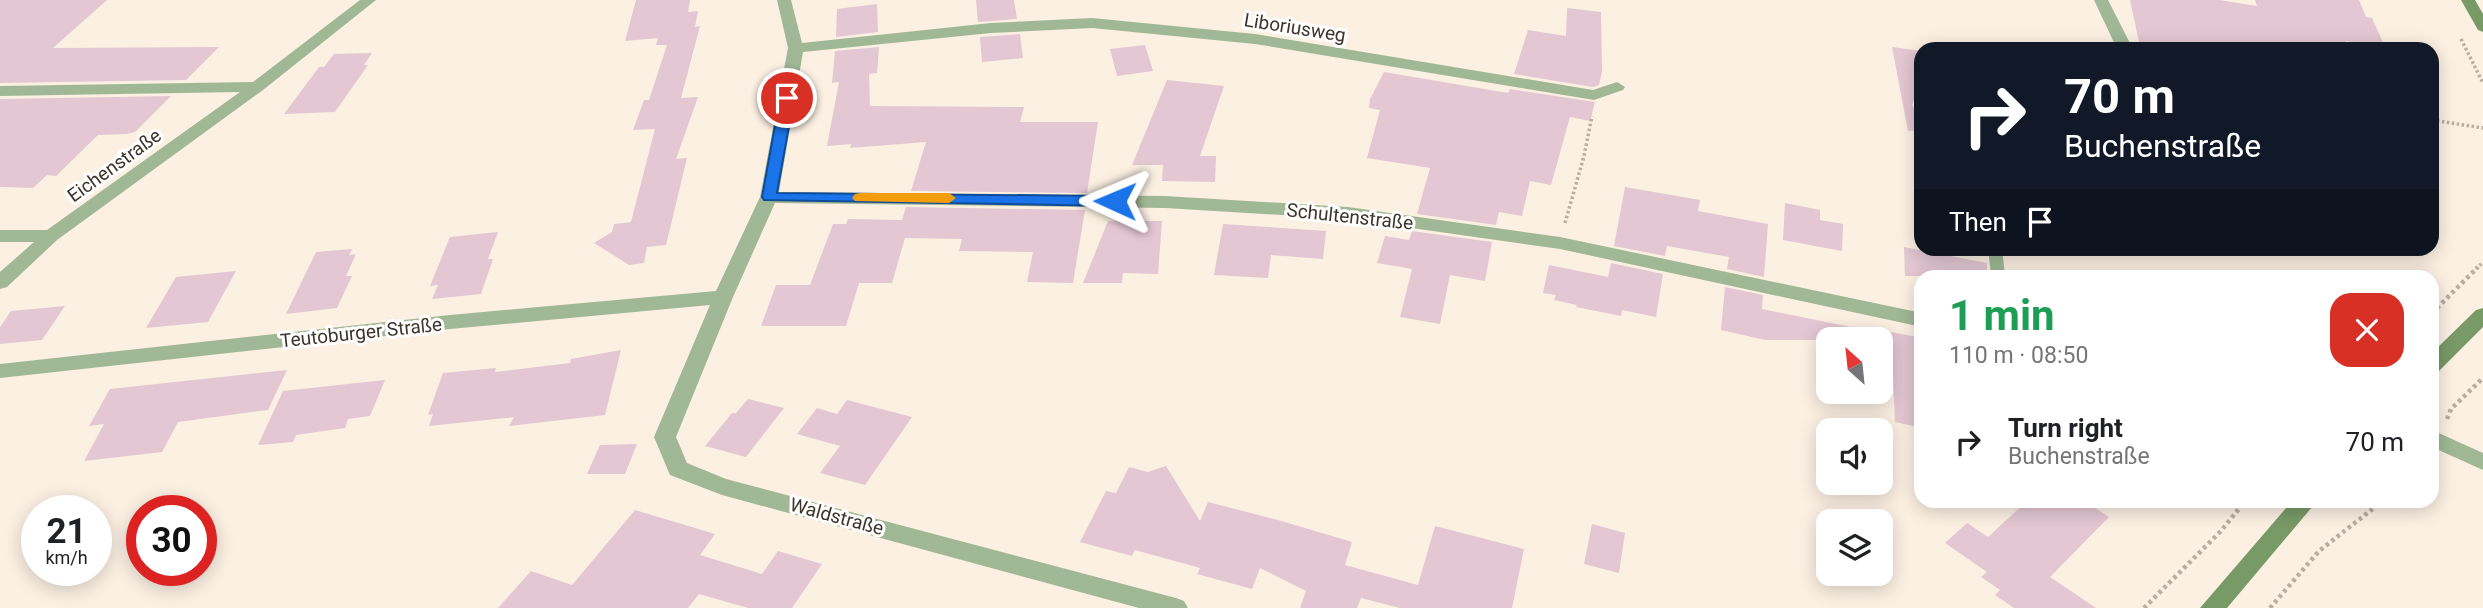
<!DOCTYPE html>
<meta charset="utf-8">
<style>
body{margin:0;font-family:Roboto,sans-serif;background:#f6f6f6;color:#202124;height:100vh;display:flex;flex-direction:column;font-size:26px;white-space:nowrap}
*{box-sizing:border-box;margin:0}
p{font-size:23px;color:#757577}
.icon{flex:none;width:38px;height:38px;fill:none;stroke:currentColor;stroke-width:2;stroke-linecap:round;stroke-linejoin:round}
.map{position:relative;flex:1;overflow:hidden}
.sheet{position:absolute;left:1914px;top:270px;width:525px;height:238px;display:flex;flex-direction:column;background:#fff;border-radius:21px;box-shadow:0 4px 18px #0003}
.sheet>*{flex:none}
.guide{position:absolute;left:1914px;top:42px;width:525px;height:214px;border-radius:21px;box-shadow:0 4px 18px #0003;background:#111827;color:#fff;overflow:hidden}
.needle{width:46px;rotate:333deg}
.buttons{position:absolute;left:1816px;top:327px;display:grid;gap:14px}
.buttons a{display:grid;place-items:center;width:77px;height:77px;border-radius:14px;background:#fff;box-shadow:0 4px 18px #0003;font-size:35px}
.speed{position:absolute;left:21px;top:495px;display:flex;gap:14px;font-size:35px;font-weight:700;text-align:center}
.speed>*{display:grid;place-content:center;width:91px;height:91px;border-radius:50%;background:#fff;box-shadow:0 4px 18px #0003;line-height:1}
.speed small{font-size:18px;font-weight:400}
.speed .limit{border:10px solid #d22;background:#fff;color:#111}
.pin{position:absolute;display:grid;place-items:center;width:60px;height:60px;color:#fff;margin:-30px;border:4px solid #fff;border-radius:50%;box-shadow:0 2px 7px #0007}
.me{position:absolute;width:77px;margin:-38px;rotate:271deg;stroke-linejoin:round;filter:drop-shadow(0 0 5px #0008)}
.turn{display:flex;align-items:center;gap:24px;height:147px;padding:0 35px;font-size:32px}
.turn .icon{width:91px;height:91px;stroke-width:2.5}
.turn b{display:block;font-size:49px;line-height:60px}
.then{display:flex;align-items:center;height:66px;padding:0 35px;background:#0003;gap:14px;font-size:26px}
.round{display:grid;place-items:center;flex:none;width:74px;height:74px;border-radius:21px;background:#f6f6f6}
.overview{display:flex;align-items:center;justify-content:space-between;height:119px;padding:0 35px}
h1{font-size:42px;font-weight:700;line-height:52px;color:#1e9e55}
ul{padding:0;list-style:none}
li{display:flex;align-items:center;gap:21px;height:105px;padding:0 35px}
li div{flex:1}
li b{display:block;font-size:26px}
li em{font-style:normal}
.map>svg:first-child{display:block}
</style>
<div class="map">
<svg width="2483" height="608" viewBox="0 0 2483 608">
<rect width="100%" height="100%" fill="#fcf0e3"/>
<path fill="#e3c7d2" d="M 0,0 L 107,0 L 53,48 L 219,47 L 186,80 L 0,83 Z
M 636,0 L 690,0 L 688,12 L 698,11 L 695,27 L 700,26 L 681,98 L 698,97 L 676,159 L 687,158 L 666,245 L 647,247 L 644,263 L 629,265 L 594,243 L 612,232 L 614,224 L 631,222 L 655,129 L 633,130 L 644,100 L 649,100 L 667,45 L 656,45 L 658,38 L 625,41 Z
M 976,0 L 1014,0 L 1017,19 L 978,22 Z
M 2130,0 L 2219,0 L 2257,6 L 2255,0 L 2359,0 L 2366,17 L 2372,18 L 2385,47 L 2346,41 L 2345,49 L 2183,49 L 2139,42 Z
M 877,4 L 878,32 L 836,37 L 837,9 Z
M 1567,8 L 1601,12 L 1602,72 L 1599,85 L 1593,87 L 1514,74 L 1528,30 L 1566,36 Z
M 1020,34 L 1023,58 L 982,62 L 980,37 Z
M 1145,45 L 1153,71 L 1117,76 L 1110,49 Z
M 879,47 L 877,73 L 869,74 L 870,106 L 1024,107 L 1020,122 L 1098,122 L 1087,193 L 911,191 L 926,142 L 850,148 L 851,144 L 827,146 L 839,82 L 832,83 L 835,51 Z
M 1892,47 L 1922,51 L 1922,98 L 1914,100 L 1912,105 L 1916,112 L 1922,114 L 1922,130 L 1908,131 Z
M 372,53 L 364,65 L 368,65 L 335,112 L 284,114 L 319,67 L 324,67 L 334,54 Z
M 1384,72 L 1508,93 L 1510,89 L 1595,102 L 1590,121 L 1570,117 L 1551,185 L 1530,181 L 1522,216 L 1499,212 L 1496,225 L 1417,214 L 1430,168 L 1367,158 L 1380,110 L 1369,108 L 1370,99 Z
M 1167,80 L 1224,86 L 1200,156 L 1216,156 L 1215,182 L 1162,181 L 1163,165 L 1132,165 Z
M 171,96 L 135,132 L 127,134 L 98,135 L 56,176 L 47,175 L 33,188 L 0,187 L 0,99 Z
M 1625,187 L 1700,200 L 1698,211 L 1768,224 L 1764,277 L 1727,269 L 1729,257 L 1667,246 L 1665,256 L 1614,246 Z
M 1785,203 L 1820,210 L 1820,220 L 1843,224 L 1842,251 L 1783,240 Z
M 906,207 L 1085,210 L 1073,283 L 1027,282 L 1033,252 L 959,251 L 962,239 L 905,238 L 892,283 L 859,283 L 846,326 L 761,326 L 776,285 L 810,285 L 833,224 L 846,224 L 848,219 L 902,220 Z
M 1108,221 L 1162,221 L 1158,274 L 1123,273 L 1122,283 L 1083,283 Z
M 1223,224 L 1326,231 L 1323,259 L 1271,255 L 1268,278 L 1214,275 Z
M 1412,231 L 1492,242 L 1485,281 L 1450,275 L 1440,324 L 1400,317 L 1412,269 L 1377,263 L 1385,236 L 1409,240 Z
M 498,232 L 488,259 L 493,259 L 481,294 L 432,299 L 438,285 L 430,286 L 450,237 Z
M 1904,247 L 1987,263 L 1987,276 L 1905,276 Z
M 352,249 L 349,255 L 356,254 L 346,276 L 352,276 L 337,308 L 286,314 L 316,252 Z
M 1611,263 L 1663,274 L 1656,317 L 1622,310 L 1621,316 L 1576,307 L 1577,305 L 1554,300 L 1556,295 L 1543,293 L 1549,265 L 1608,277 Z
M 236,271 L 208,322 L 146,328 L 176,277 Z
M 1725,287 L 1763,295 L 1762,309 L 1851,327 L 1849,340 L 1765,340 L 1721,330 Z
M 65,306 L 42,340 L 0,344 L 0,327 L 11,311 Z
M 1891,332 L 1922,338 L 1922,428 L 1895,422 Z
M 621,350 L 605,415 L 509,426 L 514,417 L 429,426 L 433,414 L 428,415 L 443,373 L 496,368 L 495,372 L 570,363 L 571,359 Z
M 287,370 L 268,410 L 178,422 L 162,452 L 84,461 L 104,424 L 89,426 L 110,389 Z
M 385,380 L 370,416 L 348,419 L 345,428 L 296,435 L 293,442 L 258,445 L 283,391 Z
M 748,399 L 784,408 L 746,457 L 705,446 L 732,413 L 736,413 Z
M 847,400 L 912,417 L 865,485 L 820,473 L 840,446 L 797,434 L 817,408 L 837,414 Z
M 637,444 L 625,474 L 587,474 L 600,445 Z
M 1166,466 L 1200,521 L 1208,502 L 1278,520 L 1352,542 L 1345,565 L 1418,585 L 1435,526 L 1524,549 L 1512,608 L 1400,608 L 1361,598 L 1357,608 L 1300,608 L 1306,591 L 1260,568 L 1252,589 L 1197,574 L 1200,568 L 1135,550 L 1132,556 L 1080,542 L 1106,491 L 1116,493 L 1129,467 L 1148,472 Z
M 2028,500 L 2083,500 L 2109,517 L 2050,577 L 2096,608 L 2014,608 L 1995,595 L 2000,590 L 1981,577 L 1987,572 L 1945,543 L 1967,523 L 1988,537 Z
M 635,510 L 715,534 L 700,555 L 762,574 L 778,551 L 822,564 L 792,608 L 748,608 L 699,594 L 688,608 L 498,608 L 531,571 L 572,585 Z
M 1592,524 L 1625,533 L 1619,573 L 1584,564 Z"/>
<g fill="none" stroke-linecap="round" stroke-linejoin="round">
<path stroke="#b9aea3" stroke-width="3.5" stroke-dasharray="2.5 2.5" stroke-linecap="butt" d="M 2461,39 L 2483,83
M 2432,120 L 2483,128
M 1565,223 L 1584,156 L 1592,116
M 2476,269 L 2483,262"/>
<path stroke="#b9aea3" stroke-width="4.5" stroke-dasharray="3.5 3.5" stroke-linecap="butt" d="M 2432,313 L 2478,267
M 2447,419 L 2451,409 L 2483,378
M 2144,608 L 2221,531 L 2246,500
M 2270,608 L 2319,551 L 2384,500"/>
<path fill="#a0b895" fill-rule="evenodd" d="M 1916,101 L 1922,101 L 1922,111 L 1918,111 L 1914,104 Z
M 1988,248 L 2002,248 L 2005,276 L 1991,276 Z"/>
<path fill="#a0b895" fill-rule="evenodd" d="M 360,0 L 376,0 L 263,90 L 57,240 L 7,287 L 0,289 L 0,272 L 34,242 L 0,242 L 0,230 L 47,230 L 240,92 L 0,96 L 0,86 L 253,82 Z
M 777,0 L 791,0 L 802,43 L 991,23 L 1092,18 L 1255,34 L 1593,90 L 1617,82 L 1625,87 L 1623,90 L 1594,100 L 1255,44 L 1092,28 L 991,33 L 803,52 L 779,192 L 1165,196 L 1348,207 L 1560,237 L 1922,313 L 1922,327 L 1560,249 L 1348,219 L 1165,208 L 775,203 L 733,297 L 676,437 L 687,463 L 726,479 L 1176,598 L 1184,601 L 1188,608 L 1139,608 L 722,495 L 670,475 L 654,437 L 710,305 L 450,329 L 0,378 L 0,364 L 450,315 L 716,291 L 760,197 L 788,48 Z
M 2094,0 L 2108,0 L 2133,49 L 2117,49 Z
M 2432,430 L 2483,453 L 2483,470 L 2432,447 Z"/>
<path fill="#789a67" fill-rule="evenodd" d="M 2461,0 L 2475,0 L 2483,14 L 2483,32 L 2478,30 Z
M 2483,308 L 2483,327 L 2439,371 L 2432,373 L 2432,353 L 2476,310 Z
M 2293,500 L 2318,500 L 2227,608 L 2200,608 Z"/>
</g>
<path fill="#1a73e8" stroke="#114b97" stroke-width="2" d="M 787,94 L 794,98 L 777,193 L 1115,196 L 1122,201 L 1115,206 L 764,200 L 762,197 L 780,98 Z"/>
<path fill="#f59e0b" d="M 860,193 L 949,193 L 956,198 L 949,203 L 855,201 L 852,198 L 855,194 Z"/>
<g text-anchor="middle" stroke-width="6" stroke-linejoin="round" paint-order="stroke">
<g font-size="19" fill="#3d352d" stroke="#fff">
<text transform="translate(1295 27) rotate(9)" y="7">Liboriusweg</text>
<text transform="translate(114 165) rotate(-36)" y="7">Eichenstraße</text>
<text transform="translate(1350 216) rotate(6)" y="7">Schultenstraße</text>
<text transform="translate(361 332) rotate(-6)" y="7">Teutoburger Straße</text>
<text transform="translate(837 516) rotate(15)" y="7">Waldstraße</text>
</g>
</g>
</svg>
<div class="buttons">
<a><svg class="needle" viewBox="-14 -14 28 28"><path d="M0-13l5 13h-10z" fill="#e53935"/><path d="M0 13l5-13h-10z" fill="#757577"/></svg></a>
<a><svg class="icon" aria-label="sound" viewBox="0 0 24 24"><path d="M4 9h4l5-4v14l-5-4H4zM17 9q2 3 0 6"/></svg></a>
<a><svg class="icon" aria-label="layers" viewBox="0 0 24 24"><path d="M12 4l9 5-9 5-9-5zM3 14l9 5 9-5"/></svg></a>
</div>
<div class="speed"><div>21<small>km/h</small></div><div class="limit">30</div></div>
<div class="pin" style="left:787px;top:98px;background:#d93025"><svg class="icon" aria-label="arrive" viewBox="0 0 24 24"><path d="M6 21V4h12l-3 4 3 4H6"/></svg></div>
<svg class="me" style="left:1115px;top:201px" viewBox="-20 -20 40 40"><path d="M0-17L14 15 0 8-14 15z" fill="#1a73e8" stroke="#fff" stroke-width="4"/></svg>
<div class="guide">
<div class="turn"><svg class="icon" aria-label="right" viewBox="0 0 24 24"><path d="M7 20v-9h11M14 6l5 5-5 5"/></svg><div><b>70 m</b>Buchenstraße</div></div>
<div class="then">Then<svg class="icon" aria-label="arrive" viewBox="0 0 24 24"><path d="M6 21V4h12l-3 4 3 4H6"/></svg></div>
</div>
<section class="sheet">
<div class="overview"><div><h1>1 min</h1><p>110 m · 08:50</p></div><a class="round" style="background:#d93025;color:#fff"><svg class="icon" aria-label="close" viewBox="0 0 24 24"><path d="M6 6l12 12M18 6L6 18"/></svg></a></div>
<ul>
<li><svg class="icon" aria-label="right" viewBox="0 0 24 24"><path d="M7 20v-9h11M14 6l5 5-5 5"/></svg><div><b>Turn right</b><p>Buchenstraße</p></div><em>70 m</em></li>
</ul>
</section>
</div>
